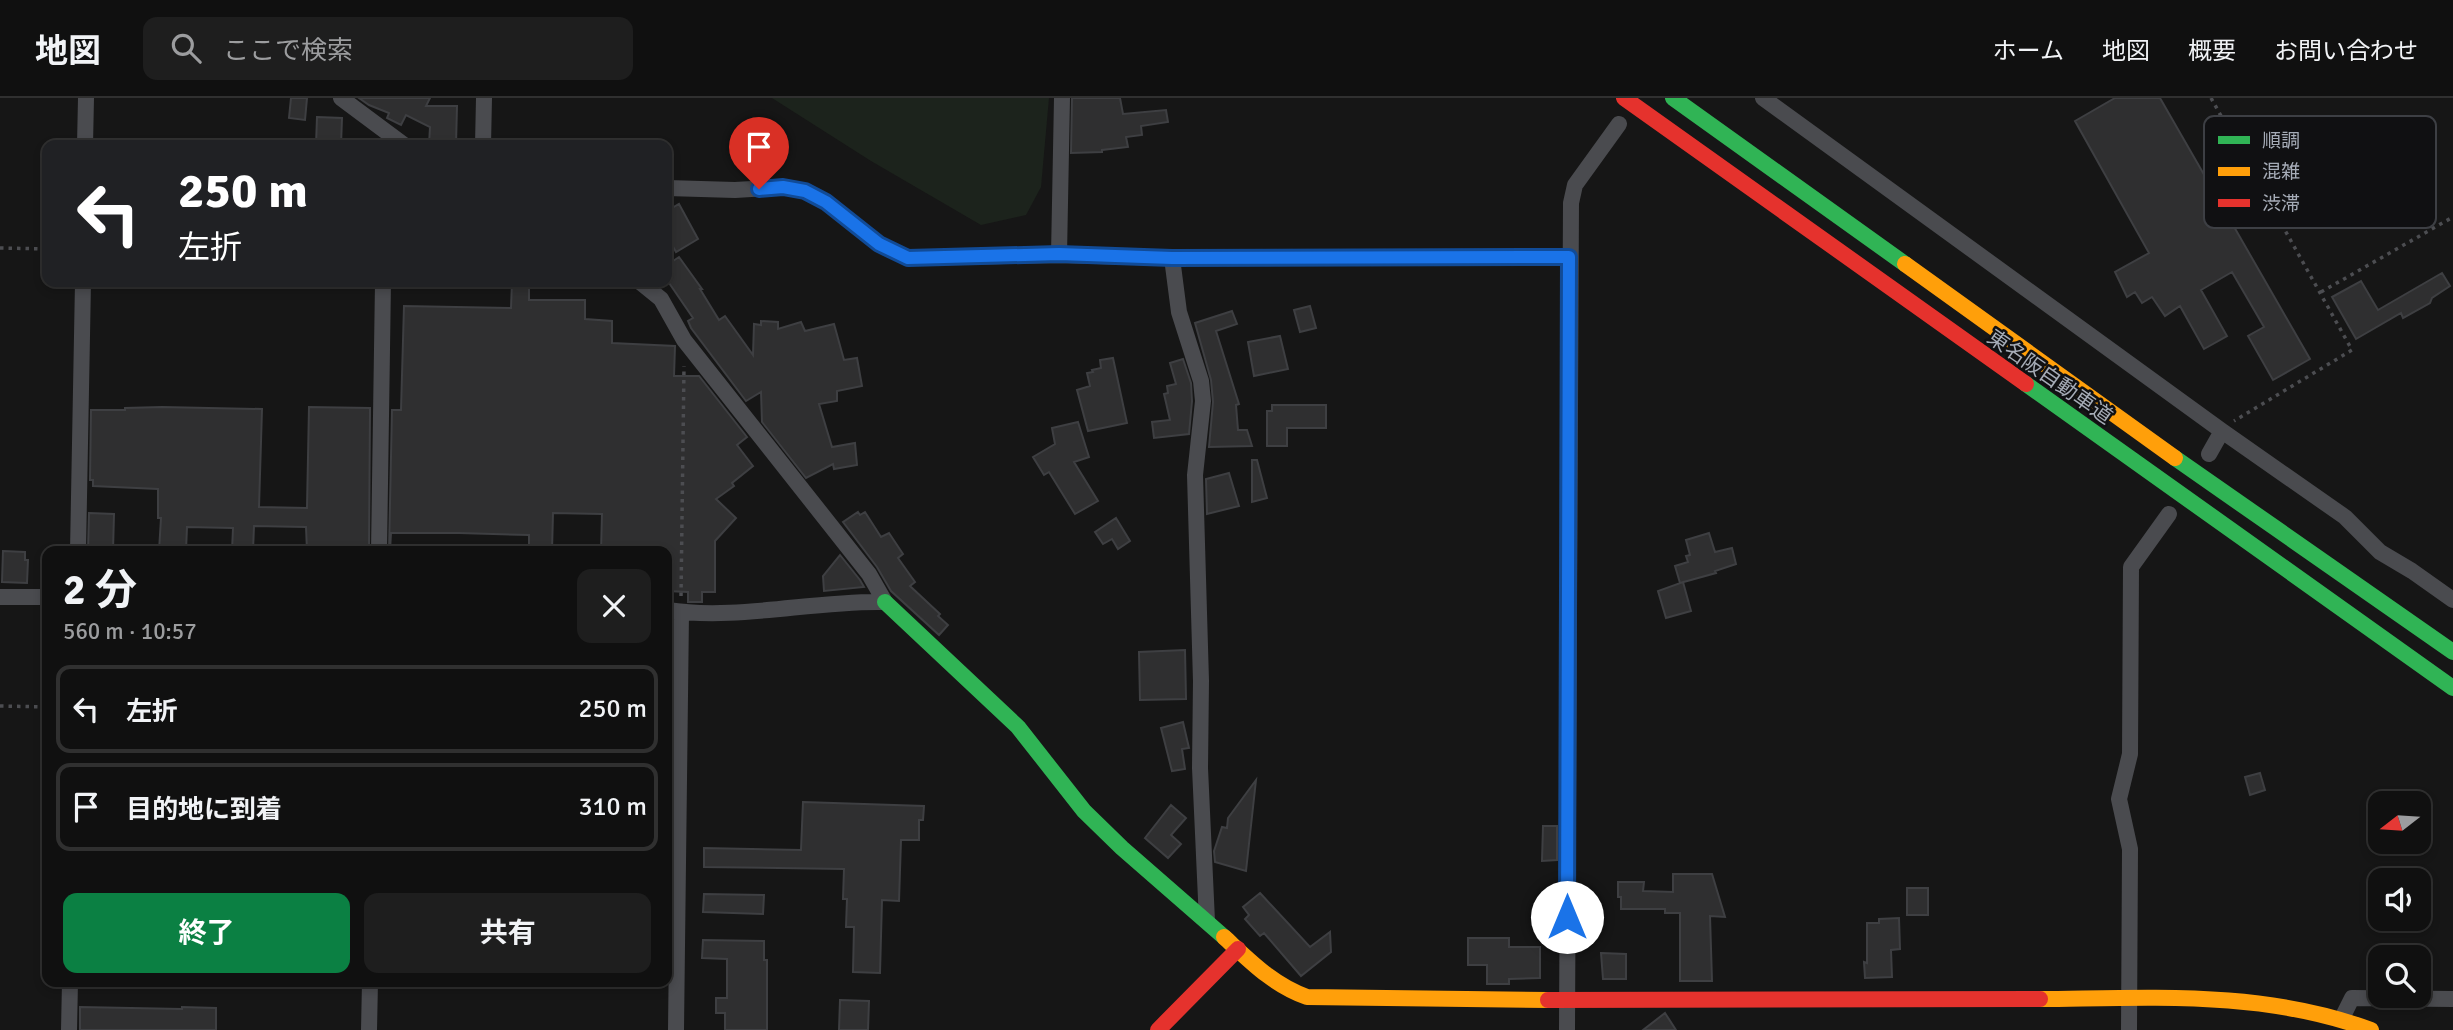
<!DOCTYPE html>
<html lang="ja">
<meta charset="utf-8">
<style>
body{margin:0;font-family:Signika,"Noto Sans JP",sans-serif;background:#1e1e1e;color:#f1f3f6;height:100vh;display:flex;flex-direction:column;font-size:26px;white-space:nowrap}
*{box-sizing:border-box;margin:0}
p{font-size:23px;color:#9c9d9f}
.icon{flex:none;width:38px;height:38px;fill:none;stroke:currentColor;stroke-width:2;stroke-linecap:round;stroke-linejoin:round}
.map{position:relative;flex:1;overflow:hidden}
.side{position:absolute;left:42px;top:448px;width:630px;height:441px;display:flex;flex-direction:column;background:#101010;border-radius:14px;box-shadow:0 4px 10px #0003,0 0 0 2px #303030}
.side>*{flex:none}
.hud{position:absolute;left:42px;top:42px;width:630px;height:147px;border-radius:14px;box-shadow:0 4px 10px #0003,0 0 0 2px #303030;background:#202124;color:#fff;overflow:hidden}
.needle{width:46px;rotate:253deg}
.fabs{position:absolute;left:2368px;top:693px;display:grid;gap:14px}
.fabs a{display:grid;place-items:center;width:63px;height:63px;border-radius:14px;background:#101010;box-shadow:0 4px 10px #0003,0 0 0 2px #303030;font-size:35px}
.pin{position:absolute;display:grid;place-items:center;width:60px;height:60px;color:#fff;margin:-72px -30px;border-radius:50% 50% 50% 0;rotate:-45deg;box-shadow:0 0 7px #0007}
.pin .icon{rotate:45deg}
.me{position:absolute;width:77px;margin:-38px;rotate:0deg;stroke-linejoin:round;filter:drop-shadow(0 0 5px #0008)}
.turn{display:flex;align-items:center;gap:24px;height:147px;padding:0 21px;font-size:32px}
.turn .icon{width:91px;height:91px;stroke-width:2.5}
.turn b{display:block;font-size:49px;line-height:60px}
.round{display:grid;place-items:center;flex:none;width:74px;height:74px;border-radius:14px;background:#1e1e1e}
.overview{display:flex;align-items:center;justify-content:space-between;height:119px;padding:0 21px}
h1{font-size:42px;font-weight:700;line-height:52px}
.primary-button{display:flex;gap:14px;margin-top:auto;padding:14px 21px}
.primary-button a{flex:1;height:80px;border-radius:14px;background:#0b8043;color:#fff;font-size:28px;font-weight:700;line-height:80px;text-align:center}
.primary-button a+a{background:#1e1e1e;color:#f1f3f6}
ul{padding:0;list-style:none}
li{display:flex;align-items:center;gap:21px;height:88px;margin:0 14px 10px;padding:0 7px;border:4px solid #303030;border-radius:14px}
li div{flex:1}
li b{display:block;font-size:26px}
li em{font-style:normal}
header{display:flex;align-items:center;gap:42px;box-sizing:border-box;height:98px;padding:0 35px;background:#101010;border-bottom:2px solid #303030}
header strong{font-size:33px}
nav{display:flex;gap:38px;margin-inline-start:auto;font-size:24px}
.search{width:490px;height:63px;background:#1e1e1e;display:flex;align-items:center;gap:18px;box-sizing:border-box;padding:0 24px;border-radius:14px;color:#9c9d9f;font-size:26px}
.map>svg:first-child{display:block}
</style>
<header>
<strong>地図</strong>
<div class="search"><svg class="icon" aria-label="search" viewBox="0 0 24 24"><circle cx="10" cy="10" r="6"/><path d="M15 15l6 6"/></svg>ここで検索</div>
<nav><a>ホーム</a><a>地図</a><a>概要</a><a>お問い合わせ</a></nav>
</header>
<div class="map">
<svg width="2453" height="932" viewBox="0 0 2453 932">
<rect width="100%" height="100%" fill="#161616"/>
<path fill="#1c231c" d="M 772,0 L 1049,0 L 1041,89 L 1026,117 L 981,127 L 871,63 Z"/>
<path fill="#2f2f30" stroke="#3e3f42" stroke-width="2" d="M 291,0 L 307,0 L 305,22 L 289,20 Z
M 359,0 L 430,0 L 426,8 L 457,8 L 456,47 L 429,47 L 430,29 L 406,17 L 401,27 L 387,20 L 389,15 L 369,7 Z
M 1072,0 L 1120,0 L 1123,16 L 1166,12 L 1168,24 L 1141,28 L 1142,37 L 1126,39 L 1128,49 L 1102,52 L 1102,54 L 1071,55 Z
M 2115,0 L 2160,0 L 2310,261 L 2273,282 L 2248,238 L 2264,229 L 2232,174 L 2201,192 L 2227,238 L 2204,251 L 2180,208 L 2165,218 L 2152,199 L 2142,205 L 2135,194 L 2127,199 L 2115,174 L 2149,155 L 2075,23 Z
M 317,19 L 342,20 L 341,47 L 316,47 Z
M 679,106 L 698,141 L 676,154 L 667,138 L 667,113 Z
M 679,159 L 702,191 L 700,191 L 719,222 L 725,218 L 753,257 L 754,226 L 761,227 L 761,223 L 778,224 L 778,231 L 801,224 L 805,233 L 834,226 L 844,262 L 857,260 L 862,288 L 837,293 L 837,303 L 819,306 L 832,349 L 855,345 L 857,367 L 834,371 L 833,366 L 806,380 L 762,324 L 761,294 L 746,303 L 691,230 L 688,223 L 693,220 L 667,182 L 667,167 Z
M 2442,175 L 2450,188 L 2432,200 L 2430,205 L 2403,220 L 2401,215 L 2356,241 L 2332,199 L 2361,183 L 2378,212 Z
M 512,184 L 529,184 L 529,202 L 585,202 L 585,221 L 612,223 L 612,245 L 675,248 L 674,278 L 699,278 L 747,339 L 737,347 L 753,368 L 732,385 L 734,388 L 716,401 L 736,420 L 715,443 L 715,494 L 702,494 L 702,504 L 688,504 L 688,494 L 667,493 L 667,453 L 601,453 L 602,416 L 553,415 L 552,453 L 529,453 L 529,437 L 459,435 L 391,435 L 390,453 L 389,453 L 392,312 L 401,312 L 404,208 L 511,210 Z
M 1310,208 L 1316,230 L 1300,234 L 1294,212 Z
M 1232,213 L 1237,226 L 1216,233 L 1239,306 L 1236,307 L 1238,332 L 1247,332 L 1252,348 L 1209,349 L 1213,304 L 1211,282 L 1195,225 Z
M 1280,238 L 1288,271 L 1254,278 L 1248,244 Z
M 1113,260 L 1127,325 L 1088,333 L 1077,292 L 1090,288 L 1087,275 L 1093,274 L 1092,272 L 1101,270 L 1100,262 Z
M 1183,261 L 1191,285 L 1192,303 L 1189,336 L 1154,340 L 1152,324 L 1170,322 L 1164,296 L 1168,295 L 1167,288 L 1176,286 L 1170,265 Z
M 1272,307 L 1326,307 L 1326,330 L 1287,330 L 1287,348 L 1267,348 L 1267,313 L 1272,313 Z
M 162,309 L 262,311 L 259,409 L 307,410 L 309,309 L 370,310 L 369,453 L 307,453 L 306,429 L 254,428 L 253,453 L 232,453 L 233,430 L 187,429 L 186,453 L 159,453 L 161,420 L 158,420 L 158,391 L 93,388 L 93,382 L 90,382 L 91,312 L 125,312 L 125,310 Z
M 1078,324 L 1089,359 L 1074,364 L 1098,403 L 1075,416 L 1049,374 L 1044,377 L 1033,359 L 1055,346 L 1052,330 Z
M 1252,362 L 1257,362 L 1267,400 L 1252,404 Z
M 1229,375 L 1239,408 L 1207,416 L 1206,381 Z
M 858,414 L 860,417 L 865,414 L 881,439 L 889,435 L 903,456 L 898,460 L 915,484 L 910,488 L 940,516 L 938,518 L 948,527 L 939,537 L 891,493 L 877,469 L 843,424 Z
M 89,415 L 114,416 L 113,453 L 88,453 Z
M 1116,420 L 1130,443 L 1118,451 L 1112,441 L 1103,446 L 1095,434 Z
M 1709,435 L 1715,454 L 1732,450 L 1736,466 L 1715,473 L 1716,475 L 1680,485 L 1675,468 L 1688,464 L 1686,458 L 1690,457 L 1686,442 Z
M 3,453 L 25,454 L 25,462 L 28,462 L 27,485 L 2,484 Z
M 840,457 L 860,482 L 864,489 L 824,493 L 823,478 Z
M 1683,484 L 1691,513 L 1666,520 L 1658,493 Z
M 1185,552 L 1186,601 L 1140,602 L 1139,554 Z
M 1183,624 L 1189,650 L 1182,651 L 1185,671 L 1172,673 L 1161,630 Z
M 2260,675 L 2265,692 L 2250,697 L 2245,679 Z
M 1256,682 L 1246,773 L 1215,764 L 1214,753 L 1222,729 L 1227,730 L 1228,720 Z
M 803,704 L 924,708 L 923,722 L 919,722 L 919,742 L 901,742 L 899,803 L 882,802 L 880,875 L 853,874 L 854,829 L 846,829 L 847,801 L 843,801 L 844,771 L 704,769 L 704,750 L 801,752 Z
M 1171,707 L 1186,720 L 1171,737 L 1181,746 L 1168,760 L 1145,740 Z
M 1543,728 L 1557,728 L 1557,762 L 1542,763 Z
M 1673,776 L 1712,776 L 1725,819 L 1710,818 L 1712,883 L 1680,883 L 1680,815 L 1665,815 L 1665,811 L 1621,811 L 1621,799 L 1618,799 L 1618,784 L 1644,784 L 1643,793 L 1673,794 Z
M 1907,790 L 1928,790 L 1928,817 L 1907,817 Z
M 1260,795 L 1310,849 L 1330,834 L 1331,854 L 1301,878 L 1264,835 L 1260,838 L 1245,821 L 1249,817 L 1243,809 Z
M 704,796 L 764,797 L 763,816 L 703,814 Z
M 1899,820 L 1900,851 L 1891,852 L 1892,879 L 1865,880 L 1864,864 L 1867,865 L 1867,825 L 1879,825 L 1879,821 Z
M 1468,840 L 1509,840 L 1509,849 L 1540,849 L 1540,880 L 1509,881 L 1509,886 L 1487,886 L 1487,867 L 1468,867 Z
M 703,842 L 764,843 L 764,862 L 767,862 L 767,932 L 725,932 L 725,915 L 716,915 L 716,900 L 727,900 L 727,861 L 702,860 Z
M 1601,855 L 1626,856 L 1626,881 L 1603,881 Z
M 840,902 L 869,903 L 868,932 L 839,932 Z
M 80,909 L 182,911 L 182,909 L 216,910 L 216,932 L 80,932 Z
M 1665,915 L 1676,932 L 1643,932 Z"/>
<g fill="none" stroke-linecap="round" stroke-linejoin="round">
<path stroke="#4c4d51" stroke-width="3.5" stroke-dasharray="3.5 5" stroke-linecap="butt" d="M 2211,0 L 2352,252 L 2234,323
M 0,150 L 47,151
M 2321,194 L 2453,119
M 681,498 L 684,268
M 0,608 L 47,609"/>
<path stroke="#4a4b4f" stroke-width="16" d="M 341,0 L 404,47
M 1763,0 L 2222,333 L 2345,419 L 2380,454 L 2412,473 L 2453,502
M 85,47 L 86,0
M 483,47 L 484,0
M 667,90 L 735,92 L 783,89 L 805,93 L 826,104 L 879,146 L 908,160 L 1059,157 L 1172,160 L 1569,159
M 1059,157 L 1062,0
M 1172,160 L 1179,214 L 1201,283 L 1203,303 L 1195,377 L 1201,583 L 1200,670 L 1207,823
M 640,184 L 661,201 L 684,242 L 869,476 L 885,504
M 2209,356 L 2222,333
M 78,453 L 83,184
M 379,453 L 383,184
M 0,499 L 47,499
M 667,512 C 737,523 814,502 885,504
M 2342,920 L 2352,900 L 2453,901
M 69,932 L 70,884
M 369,932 L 370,884
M 676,932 L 681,515
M 1567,932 L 1571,105 L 1575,87 L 1619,26
M 2129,932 L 2130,751 L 2119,701 L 2130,656 L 2131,469 L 2169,416"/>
<path stroke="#30b455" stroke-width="16" d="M 1673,0 L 1905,166
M 2026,286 L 2453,590
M 2175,360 L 2453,554
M 885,504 L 1018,629 L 1084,713 L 1122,750 L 1224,839"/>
<path stroke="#ff9f0a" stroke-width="16" d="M 1905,166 L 2175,360
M 1224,839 C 1250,863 1273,887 1307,899 L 1548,902
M 2040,901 C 2152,900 2264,892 2371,932"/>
<path stroke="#e5322d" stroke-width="16" d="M 1624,0 L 2026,286
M 1548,902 L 2040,901
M 1158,932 L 1238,851"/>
</g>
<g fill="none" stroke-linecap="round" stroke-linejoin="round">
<defs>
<path id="route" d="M 759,91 L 783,89 L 805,93 L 826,104 L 879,146 L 908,160 L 1059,156 L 1172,160 L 1569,159 L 1567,819"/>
</defs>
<use href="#route" stroke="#114b97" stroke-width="18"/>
<use href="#route" stroke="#1a73e8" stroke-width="12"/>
</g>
<g text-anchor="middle" stroke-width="5" stroke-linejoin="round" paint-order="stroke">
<g font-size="21" fill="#a6acb7" stroke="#101012">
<text transform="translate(2050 279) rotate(35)" y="7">東名阪自動車道</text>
</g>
</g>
<rect x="2204" y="18" width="232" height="112" rx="10" fill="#101012" stroke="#3d3f44" stroke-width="2"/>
<rect x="2218" y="38" width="32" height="8" fill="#30b455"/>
<rect x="2218" y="69" width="32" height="9" fill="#ff9f0a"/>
<rect x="2218" y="101" width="32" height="8" fill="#e5322d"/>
<g font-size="19" fill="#a6acb7">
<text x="2262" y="49">順調</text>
<text x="2262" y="80">混雑</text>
<text x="2262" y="112">渋滞</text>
</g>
</svg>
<div class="fabs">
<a><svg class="needle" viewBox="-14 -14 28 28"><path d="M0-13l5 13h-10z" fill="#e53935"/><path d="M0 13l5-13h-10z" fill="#9c9d9f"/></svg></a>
<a><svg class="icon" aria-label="sound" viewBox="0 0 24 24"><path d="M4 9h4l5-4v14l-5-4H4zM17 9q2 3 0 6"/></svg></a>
<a><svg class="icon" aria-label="search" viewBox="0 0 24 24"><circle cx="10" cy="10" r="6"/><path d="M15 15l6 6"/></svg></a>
</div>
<div class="pin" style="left:759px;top:91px;background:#d93025"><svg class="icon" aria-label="arrive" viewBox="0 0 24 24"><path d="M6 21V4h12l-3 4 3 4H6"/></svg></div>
<svg class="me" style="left:1567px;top:819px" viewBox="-20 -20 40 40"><circle r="19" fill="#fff"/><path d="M0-13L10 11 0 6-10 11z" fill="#1a73e8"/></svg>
<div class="hud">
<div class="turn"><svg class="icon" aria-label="left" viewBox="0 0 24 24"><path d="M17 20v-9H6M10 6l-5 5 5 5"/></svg><div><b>250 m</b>左折</div></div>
</div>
<section class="side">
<div class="overview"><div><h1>2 分</h1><p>560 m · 10:57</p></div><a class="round"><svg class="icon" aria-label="close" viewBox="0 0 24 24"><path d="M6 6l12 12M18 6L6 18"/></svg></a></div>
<ul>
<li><svg class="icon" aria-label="left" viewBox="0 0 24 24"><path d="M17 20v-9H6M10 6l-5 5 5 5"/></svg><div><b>左折</b></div><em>250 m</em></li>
<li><svg class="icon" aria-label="arrive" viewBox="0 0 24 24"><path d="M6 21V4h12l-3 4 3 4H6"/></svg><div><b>目的地に到着</b></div><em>310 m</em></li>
</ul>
<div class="primary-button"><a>終了</a><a>共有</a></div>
</section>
</div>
